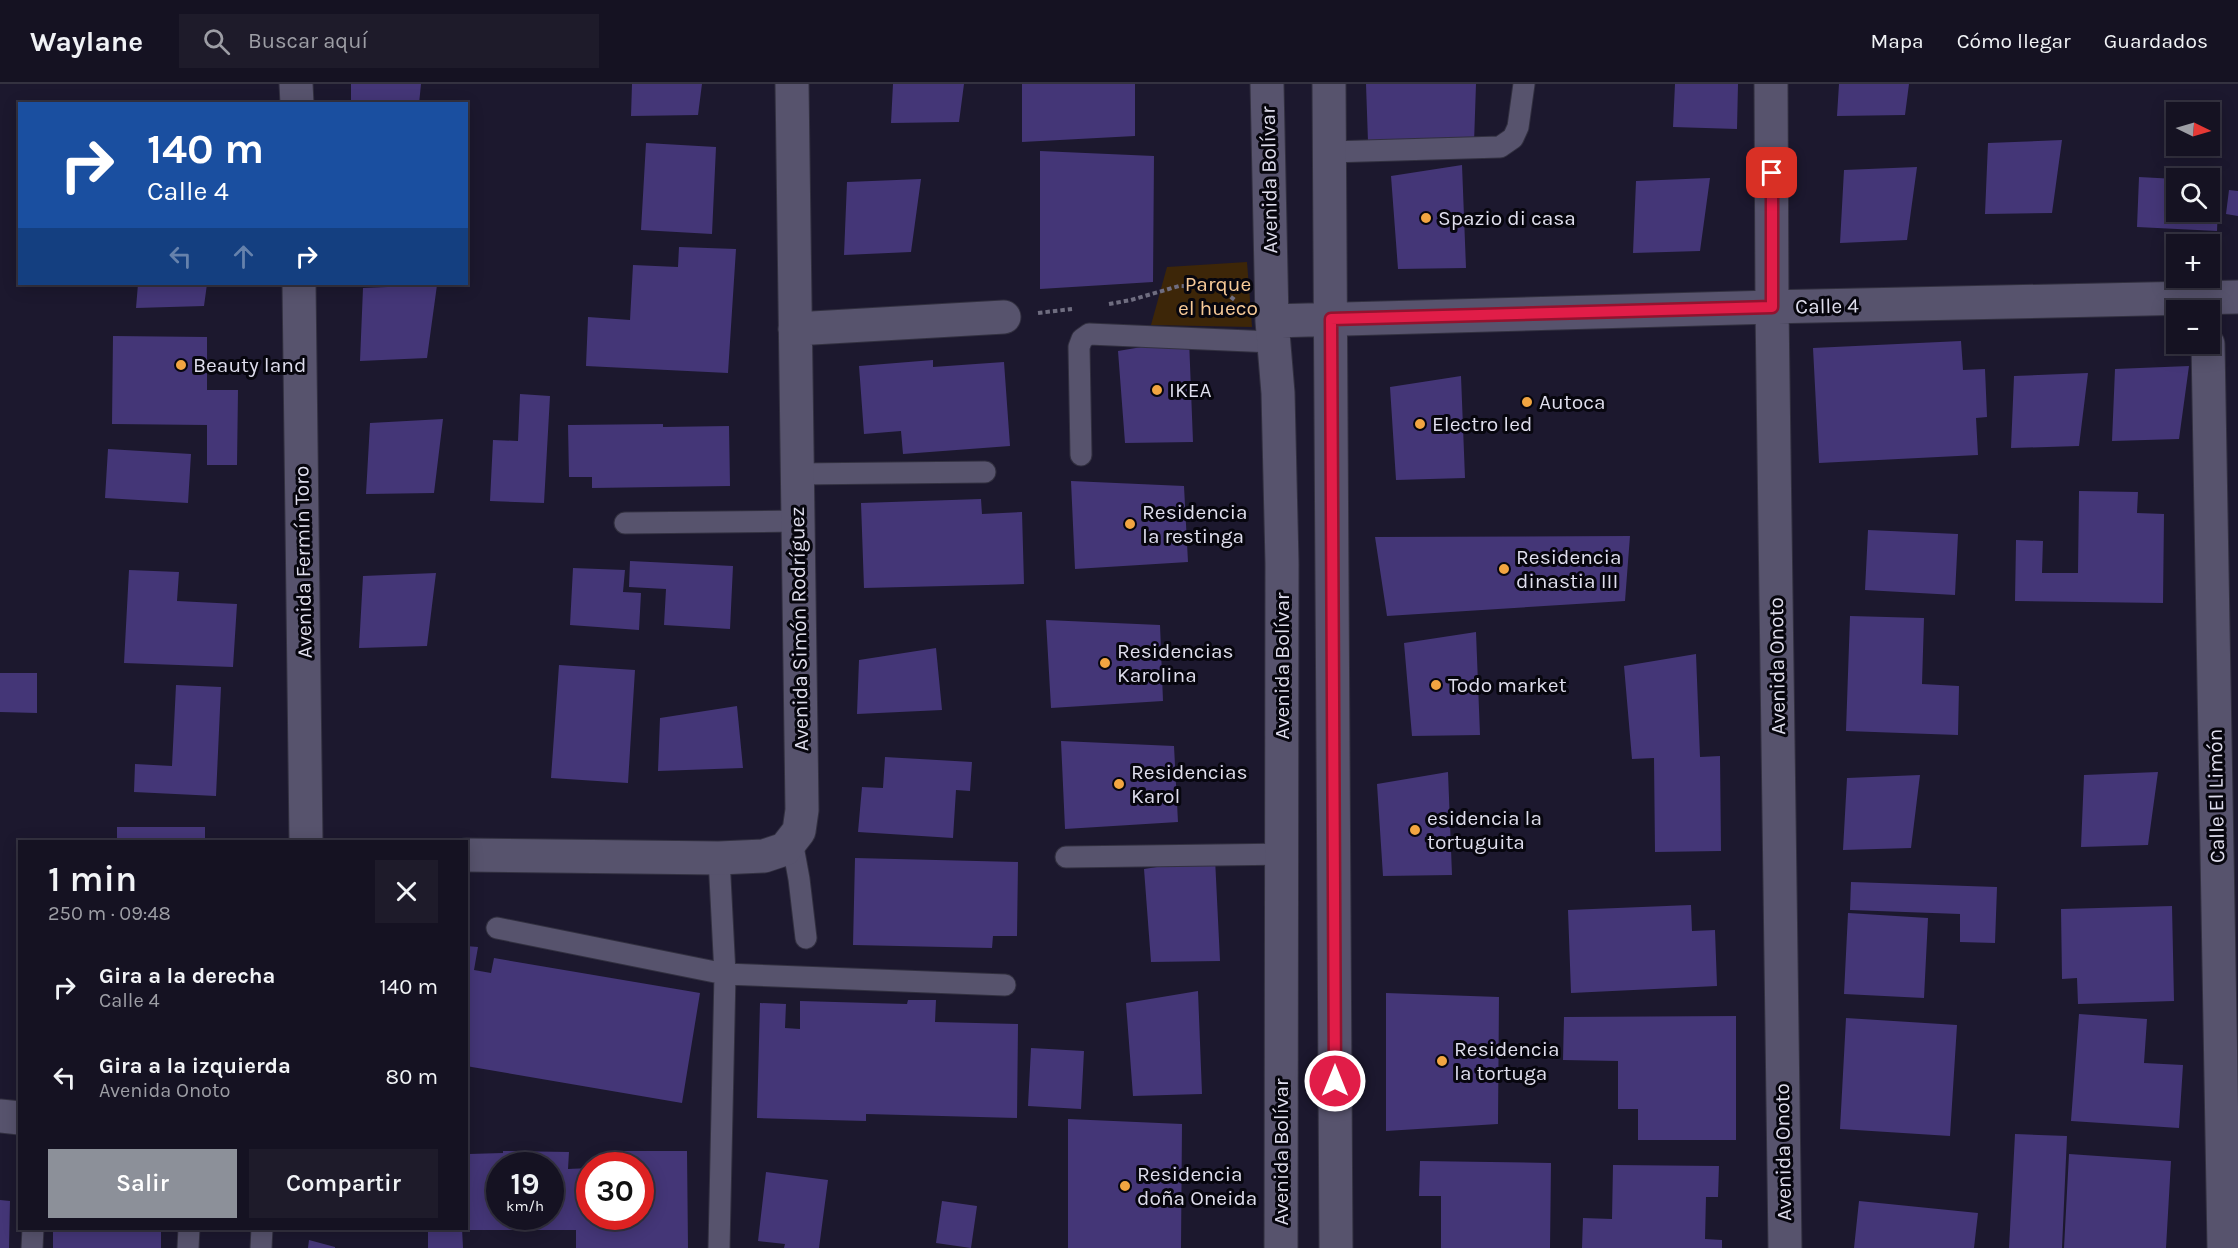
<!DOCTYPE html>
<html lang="es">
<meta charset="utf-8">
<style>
body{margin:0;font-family:Karla,sans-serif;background:#1e1b2a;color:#f1f3f6;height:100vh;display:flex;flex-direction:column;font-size:22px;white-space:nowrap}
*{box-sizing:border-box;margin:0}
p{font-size:20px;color:#9d9ea5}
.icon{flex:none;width:33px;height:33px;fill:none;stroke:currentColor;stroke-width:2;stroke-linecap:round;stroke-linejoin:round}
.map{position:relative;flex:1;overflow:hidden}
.details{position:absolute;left:18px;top:756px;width:450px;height:390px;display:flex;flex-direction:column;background:#151222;border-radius:0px;box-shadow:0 3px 15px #0003,0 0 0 2px #343240}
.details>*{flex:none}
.top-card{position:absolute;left:18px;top:18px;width:450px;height:183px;border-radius:0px;box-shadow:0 3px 15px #0003,0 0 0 2px #343240;background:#1a4fa0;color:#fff;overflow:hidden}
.needle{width:39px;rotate:95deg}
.fabs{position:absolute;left:2166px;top:18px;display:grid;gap:12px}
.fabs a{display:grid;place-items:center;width:54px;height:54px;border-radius:0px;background:#151222;box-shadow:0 3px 15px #0003,0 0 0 2px #343240;font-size:30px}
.speed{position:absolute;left:486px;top:1068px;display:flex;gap:12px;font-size:30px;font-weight:700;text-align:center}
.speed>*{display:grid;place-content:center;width:78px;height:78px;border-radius:50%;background:#151222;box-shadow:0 3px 15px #0003,0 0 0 2px #343240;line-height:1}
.speed small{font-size:15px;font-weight:400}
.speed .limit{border:9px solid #d22;background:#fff;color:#111}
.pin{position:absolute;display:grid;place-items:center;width:51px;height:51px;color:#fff;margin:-26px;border-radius:12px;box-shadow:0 3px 9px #0006}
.me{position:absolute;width:66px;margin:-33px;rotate:0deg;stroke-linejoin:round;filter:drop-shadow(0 0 4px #0008)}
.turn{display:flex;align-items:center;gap:21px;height:126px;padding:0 30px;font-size:27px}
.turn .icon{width:78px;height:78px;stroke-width:2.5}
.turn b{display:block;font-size:42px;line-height:51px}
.lanes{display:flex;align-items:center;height:57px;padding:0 30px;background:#0003;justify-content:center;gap:30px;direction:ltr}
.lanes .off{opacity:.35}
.round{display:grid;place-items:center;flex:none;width:63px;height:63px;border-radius:0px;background:#1e1b2a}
.summary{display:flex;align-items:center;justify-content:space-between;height:102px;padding:0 30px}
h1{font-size:36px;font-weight:600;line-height:45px}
.primary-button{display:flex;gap:12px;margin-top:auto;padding:12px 30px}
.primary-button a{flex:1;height:69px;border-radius:0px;background:#8c9099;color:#fff;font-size:24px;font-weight:600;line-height:69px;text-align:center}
.primary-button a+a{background:#1e1b2a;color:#f1f3f6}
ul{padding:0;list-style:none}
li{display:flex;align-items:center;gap:18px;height:90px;padding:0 30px}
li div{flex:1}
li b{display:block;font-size:22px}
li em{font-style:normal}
header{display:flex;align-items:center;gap:36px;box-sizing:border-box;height:84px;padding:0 30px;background:#151222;border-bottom:2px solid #343240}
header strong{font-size:28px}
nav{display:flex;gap:33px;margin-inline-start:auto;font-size:21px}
.search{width:420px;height:54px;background:#1e1b2a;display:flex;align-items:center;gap:15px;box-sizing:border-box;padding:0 21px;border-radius:0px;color:#9d9ea5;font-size:22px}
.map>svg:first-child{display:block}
</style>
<header>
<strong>Waylane</strong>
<div class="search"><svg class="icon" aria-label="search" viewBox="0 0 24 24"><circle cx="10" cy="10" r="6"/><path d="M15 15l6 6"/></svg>Buscar aquí</div>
<nav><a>Mapa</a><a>Cómo llegar</a><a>Guardados</a></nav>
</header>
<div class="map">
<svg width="2238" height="1164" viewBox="0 0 2238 1164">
<rect width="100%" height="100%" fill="#1c182e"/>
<path fill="#3d2608" d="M 1247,178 L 1252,243 L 1151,241 L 1167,183 Z"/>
<path fill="#443677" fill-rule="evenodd" d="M 351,0 L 421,0 L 419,20 L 351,20 Z
M 632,0 L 702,0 L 698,31 L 631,32 Z
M 893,0 L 964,0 L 959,38 L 891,39 Z
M 1022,0 L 1135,0 L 1135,52 L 1022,58 Z
M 1366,0 L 1476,0 L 1474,59 L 1368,58 Z
M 1675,0 L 1738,0 L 1737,45 L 1673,43 Z
M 1839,0 L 1909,0 L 1905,31 L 1837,32 Z
M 2062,56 L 2052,129 L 1985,130 L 1988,59 Z
M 646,59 L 716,63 L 712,150 L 641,146 Z
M 1040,67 L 1154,72 L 1153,198 L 1040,205 Z
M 1462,81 L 1466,184 L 1398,185 L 1391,92 Z
M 1917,83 L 1907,156 L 1840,159 L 1844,86 Z
M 2139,93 L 2176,95 L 2176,128 L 2210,128 L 2210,97 L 2219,98 L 2217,147 L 2137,143 Z
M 1710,94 L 1700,167 L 1633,169 L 1636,97 Z
M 921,95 L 911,168 L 844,171 L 847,98 Z
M 2229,106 L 2238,107 L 2238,132 L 2226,130 Z
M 679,163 L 736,165 L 728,289 L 586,282 L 588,233 L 630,236 L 633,181 L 678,183 Z
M 138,200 L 207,200 L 204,222 L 136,224 Z
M 437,201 L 427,274 L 360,277 L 363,204 Z
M 113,252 L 207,253 L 207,306 L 238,306 L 237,381 L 207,381 L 207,341 L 112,340 Z
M 1189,255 L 1193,358 L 1125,359 L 1118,267 Z
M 1961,257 L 1963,286 L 1985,285 L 1987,333 L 1976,334 L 1978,371 L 1819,379 L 1813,264 Z
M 933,276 L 933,283 L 1004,278 L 1010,362 L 903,370 L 901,347 L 864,350 L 859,282 Z
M 2189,282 L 2179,355 L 2112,357 L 2115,285 Z
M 2088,289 L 2079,362 L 2011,364 L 2014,292 Z
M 1461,292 L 1465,394 L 1396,396 L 1390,303 Z
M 520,310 L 550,312 L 544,419 L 490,417 L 493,356 L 518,357 Z
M 443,335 L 434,409 L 366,410 L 370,339 Z
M 663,340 L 663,343 L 729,342 L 730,402 L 592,404 L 592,393 L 569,393 L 568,341 Z
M 108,365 L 191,370 L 188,419 L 105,414 Z
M 1071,397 L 1184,402 L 1188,478 L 1075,485 Z
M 2079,407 L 2138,408 L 2137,429 L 2164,430 L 2163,519 L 2015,517 L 2016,456 L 2043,457 L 2042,489 L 2078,489 Z
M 981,415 L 982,430 L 1022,428 L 1024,500 L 864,504 L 861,419 Z
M 1868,446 L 1958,450 L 1955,511 L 1865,506 Z
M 1630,452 L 1625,517 L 1387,532 L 1375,453 Z
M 630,477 L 733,482 L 730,545 L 664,541 L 666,505 L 629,503 Z
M 573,484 L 625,486 L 623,508 L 641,509 L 639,546 L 570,541 Z
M 129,486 L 179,488 L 177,517 L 237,520 L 233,583 L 124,579 Z
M 436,489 L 427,562 L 359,564 L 363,492 Z
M 1850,532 L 1924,534 L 1922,600 L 1959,602 L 1958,651 L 1846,647 Z
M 1046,536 L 1160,541 L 1163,617 L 1051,624 Z
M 1476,548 L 1480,651 L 1412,652 L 1404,559 Z
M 936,564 L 942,626 L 857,630 L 859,576 Z
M 1696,570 L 1700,673 L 1720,672 L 1721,767 L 1655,768 L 1654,674 L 1632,675 L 1624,582 Z
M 559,581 L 635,586 L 628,699 L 551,694 Z
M 0,589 L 37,589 L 37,629 L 0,628 Z
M 176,601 L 221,603 L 216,712 L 134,708 L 135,680 L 172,682 Z
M 737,622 L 743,684 L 658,687 L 660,634 Z
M 1061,657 L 1174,662 L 1178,738 L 1065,745 Z
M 885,673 L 972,678 L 970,707 L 956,706 L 953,754 L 858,748 L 862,703 L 883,704 Z
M 1448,688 L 1452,791 L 1383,792 L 1377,700 Z
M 2158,688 L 2148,761 L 2081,763 L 2084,691 Z
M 1920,691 L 1911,764 L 1843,766 L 1847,694 Z
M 117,743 L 205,743 L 205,758 L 117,758 Z
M 855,774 L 1018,778 L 1017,852 L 993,852 L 992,864 L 853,861 Z
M 1215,774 L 1220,877 L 1151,878 L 1144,785 Z
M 1851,798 L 1997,803 L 1995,859 L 1960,858 L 1960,830 L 1850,826 Z
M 1691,821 L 1692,847 L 1715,846 L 1717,902 L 1571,909 L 1568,826 Z
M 2172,822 L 2174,917 L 2078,920 L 2077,894 L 2062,895 L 2061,825 Z
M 1848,829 L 1928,834 L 1924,914 L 1844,910 Z
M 466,862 L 478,863 L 474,886 L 491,889 L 494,874 L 700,909 L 682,1019 L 466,982 Z
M 1198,907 L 1202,1010 L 1133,1012 L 1126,919 Z
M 1386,909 L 1499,913 L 1498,1040 L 1386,1047 Z
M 908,916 L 936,916 L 935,938 L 1018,940 L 1017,1034 L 866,1030 L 866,1037 L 757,1034 L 760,919 L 786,920 L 785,944 L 800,945 L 800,917 L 907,920 Z
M 2079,930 L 2147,935 L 2144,979 L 2183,981 L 2179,1044 L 2071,1037 Z
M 1736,932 L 1736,1056 L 1638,1056 L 1638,1025 L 1618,1025 L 1618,977 L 1563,976 L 1564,933 Z
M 1846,934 L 1957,941 L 1950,1052 L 1840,1045 Z
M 1031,964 L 1084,967 L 1081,1025 L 1028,1022 Z
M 1068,1035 L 1182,1040 L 1181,1164 L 1068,1164 Z
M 2015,1050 L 2067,1052 L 2062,1164 L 2009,1164 Z
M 503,1067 L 569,1068 L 568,1085 L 590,1084 L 590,1132 L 640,1132 L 640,1082 L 622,1082 L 622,1067 L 687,1067 L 688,1164 L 576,1164 L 576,1146 L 466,1146 L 466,1080 L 469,1080 L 469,1070 L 503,1069 ZM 500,1082 L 550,1082 L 550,1132 L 500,1132 Z
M 2069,1070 L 2171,1077 L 2166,1164 L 2064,1164 Z
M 1420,1077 L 1551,1079 L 1550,1164 L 1441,1164 L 1441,1112 L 1419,1112 Z
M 1613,1081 L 1719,1082 L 1718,1113 L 1706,1113 L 1705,1155 L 1722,1156 L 1722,1164 L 1582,1164 L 1583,1134 L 1612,1135 Z
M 766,1088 L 828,1096 L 819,1164 L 784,1164 L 785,1160 L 758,1157 Z
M 0,1116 L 10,1117 L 9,1164 L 0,1164 Z
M 942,1117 L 977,1122 L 971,1164 L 936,1159 Z
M 1859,1117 L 1978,1129 L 1974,1164 L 1854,1164 Z
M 53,1144 L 161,1144 L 161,1164 L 53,1164 Z
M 428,1144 L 462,1144 L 463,1164 L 428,1164 Z
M 309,1156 L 335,1163 L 335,1164 L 308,1164 Z"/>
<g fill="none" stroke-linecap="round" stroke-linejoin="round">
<defs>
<path id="service" d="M 1330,68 L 1500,63 L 1513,54 L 1518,43 L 1524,0
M 1081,371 L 1079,263 L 1082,255 L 1089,250 L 1274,258
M 797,390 L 985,388
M 625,439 L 798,437
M 792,757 L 799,795 L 806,854
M 1066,773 L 1282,770
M 719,774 L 725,890 L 719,1164
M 497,844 L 725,890 L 1005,901
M 32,1164 L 33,1144
M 188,1164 L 189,1144
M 261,1164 L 262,1144"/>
<path id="minor" d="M 296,0 L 297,20
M 1267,0 L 1272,237 L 1278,309 L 1282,479 L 1281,1164
M 1329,0 L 1336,1164
M 1771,0 L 1772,223 L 1785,1164
M 299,200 L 306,758
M 1272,237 L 1772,223 L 2238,213
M 795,245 L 1004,233
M 2208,260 L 2224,1164
M 466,771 L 719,774 L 764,772 L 785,765 L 799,747 L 802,726 L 792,0
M 0,1032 L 20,1034"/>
</defs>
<use href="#service" stroke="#323040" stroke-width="23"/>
<use href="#minor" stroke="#323040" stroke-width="35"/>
<path stroke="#6f6d80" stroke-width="4" stroke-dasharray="4.5 3" stroke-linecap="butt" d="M 1109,220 L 1131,216 L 1179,202 L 1218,203 L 1236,217
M 1038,229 L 1072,225"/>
<use href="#service" stroke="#57536d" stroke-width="21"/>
<use href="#minor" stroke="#57536d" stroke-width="33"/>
</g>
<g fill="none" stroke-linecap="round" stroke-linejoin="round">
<defs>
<path id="route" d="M 1335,997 L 1331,235 L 1772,223 L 1772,89"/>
</defs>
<use href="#route" stroke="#92132f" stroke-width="15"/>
<use href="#route" stroke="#e11d48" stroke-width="10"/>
</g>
<g fill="#f2a541" stroke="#07060e" stroke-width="2">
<circle cx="1426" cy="134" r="6"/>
<circle cx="181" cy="281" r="6"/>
<circle cx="1157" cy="306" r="6"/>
<circle cx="1527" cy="318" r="6"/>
<circle cx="1420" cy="340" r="6"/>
<circle cx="1130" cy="440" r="6"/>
<circle cx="1504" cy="485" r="6"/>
<circle cx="1105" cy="579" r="6"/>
<circle cx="1436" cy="601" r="6"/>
<circle cx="1119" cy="700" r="6"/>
<circle cx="1415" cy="746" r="6"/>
<circle cx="1442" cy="977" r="6"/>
<circle cx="1125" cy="1102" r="6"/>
</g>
<g text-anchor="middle" stroke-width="6" stroke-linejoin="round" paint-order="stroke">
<g font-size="21" fill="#dfdeed" stroke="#07060e">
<text transform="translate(1269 96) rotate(-91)" y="7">Avenida Bolívar</text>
<text transform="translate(1827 222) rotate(-1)" y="7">Calle 4</text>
<text transform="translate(303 478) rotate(-91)" y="7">Avenida Fermín Toro</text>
<text transform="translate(799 545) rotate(-91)" y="7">Avenida Simón Rodríguez</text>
<text transform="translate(1282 582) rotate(-90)" y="7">Avenida Bolívar</text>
<text transform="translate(1777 582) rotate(-91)" y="7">Avenida Onoto</text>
<text transform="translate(2216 712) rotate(-91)" y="7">Calle El Limón</text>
<text transform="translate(1281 1068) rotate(-90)" y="7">Avenida Bolívar</text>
<text transform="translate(1783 1068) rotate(-91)" y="7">Avenida Onoto</text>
</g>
<g font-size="21" fill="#dfdeed" stroke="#07060e" text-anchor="start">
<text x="1438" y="141">Spazio di casa</text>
<text x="193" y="288">Beauty land</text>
<text x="1169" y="313">IKEA</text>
<text x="1539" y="325">Autoca</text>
<text x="1432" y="347">Electro led</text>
<text x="1142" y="435">Residencia<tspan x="1142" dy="24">la restinga</tspan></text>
<text x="1516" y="480">Residencia<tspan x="1516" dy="24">dinastia III</tspan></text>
<text x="1117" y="574">Residencias<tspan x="1117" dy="24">Karolina</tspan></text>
<text x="1448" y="608">Todo market</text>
<text x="1131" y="695">Residencias<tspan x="1131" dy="24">Karol</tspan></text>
<text x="1427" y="741">esidencia la<tspan x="1427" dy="24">tortuguita</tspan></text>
<text x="1454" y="972">Residencia<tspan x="1454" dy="24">la tortuga</tspan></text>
<text x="1137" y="1097">Residencia<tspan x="1137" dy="24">doña Oneida</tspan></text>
</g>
<g font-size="21" fill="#f7ca98" stroke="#07060e">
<text x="1218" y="207">Parque<tspan x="1218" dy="24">el hueco</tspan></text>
</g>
</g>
</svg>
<div class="fabs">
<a><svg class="needle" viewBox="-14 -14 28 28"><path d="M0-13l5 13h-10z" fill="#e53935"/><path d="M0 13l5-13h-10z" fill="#9d9ea5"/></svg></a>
<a><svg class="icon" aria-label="search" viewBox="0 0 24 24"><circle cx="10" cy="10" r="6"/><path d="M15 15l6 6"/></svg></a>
<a>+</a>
<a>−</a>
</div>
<div class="speed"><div>19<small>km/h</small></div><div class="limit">30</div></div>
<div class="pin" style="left:1772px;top:89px;background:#d93025"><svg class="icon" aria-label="arrive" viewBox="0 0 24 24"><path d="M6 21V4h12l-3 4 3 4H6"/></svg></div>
<svg class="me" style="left:1335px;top:997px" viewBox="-20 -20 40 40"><circle r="17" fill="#e11d48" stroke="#fff" stroke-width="3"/><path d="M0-11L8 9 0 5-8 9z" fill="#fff"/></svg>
<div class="top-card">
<div class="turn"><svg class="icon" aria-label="right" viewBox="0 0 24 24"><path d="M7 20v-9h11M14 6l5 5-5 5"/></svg><div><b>140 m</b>Calle 4</div></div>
<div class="lanes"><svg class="icon off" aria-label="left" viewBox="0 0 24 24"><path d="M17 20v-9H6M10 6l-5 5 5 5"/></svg><svg class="icon off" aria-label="ahead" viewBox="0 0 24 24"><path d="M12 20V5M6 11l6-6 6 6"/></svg><svg class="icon" aria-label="right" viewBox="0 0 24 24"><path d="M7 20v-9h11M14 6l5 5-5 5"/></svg></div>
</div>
<section class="details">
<div class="summary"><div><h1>1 min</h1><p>250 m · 09:48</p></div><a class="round"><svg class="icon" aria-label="close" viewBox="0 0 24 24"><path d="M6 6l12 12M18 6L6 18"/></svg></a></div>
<ul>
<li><svg class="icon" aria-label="right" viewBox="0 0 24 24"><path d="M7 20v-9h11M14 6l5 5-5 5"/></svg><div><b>Gira a la derecha</b><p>Calle 4</p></div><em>140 m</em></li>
<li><svg class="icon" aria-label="left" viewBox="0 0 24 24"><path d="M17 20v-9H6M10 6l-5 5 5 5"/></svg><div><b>Gira a la izquierda</b><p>Avenida Onoto</p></div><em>80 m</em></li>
</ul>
<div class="primary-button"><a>Salir</a><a>Compartir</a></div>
</section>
</div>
